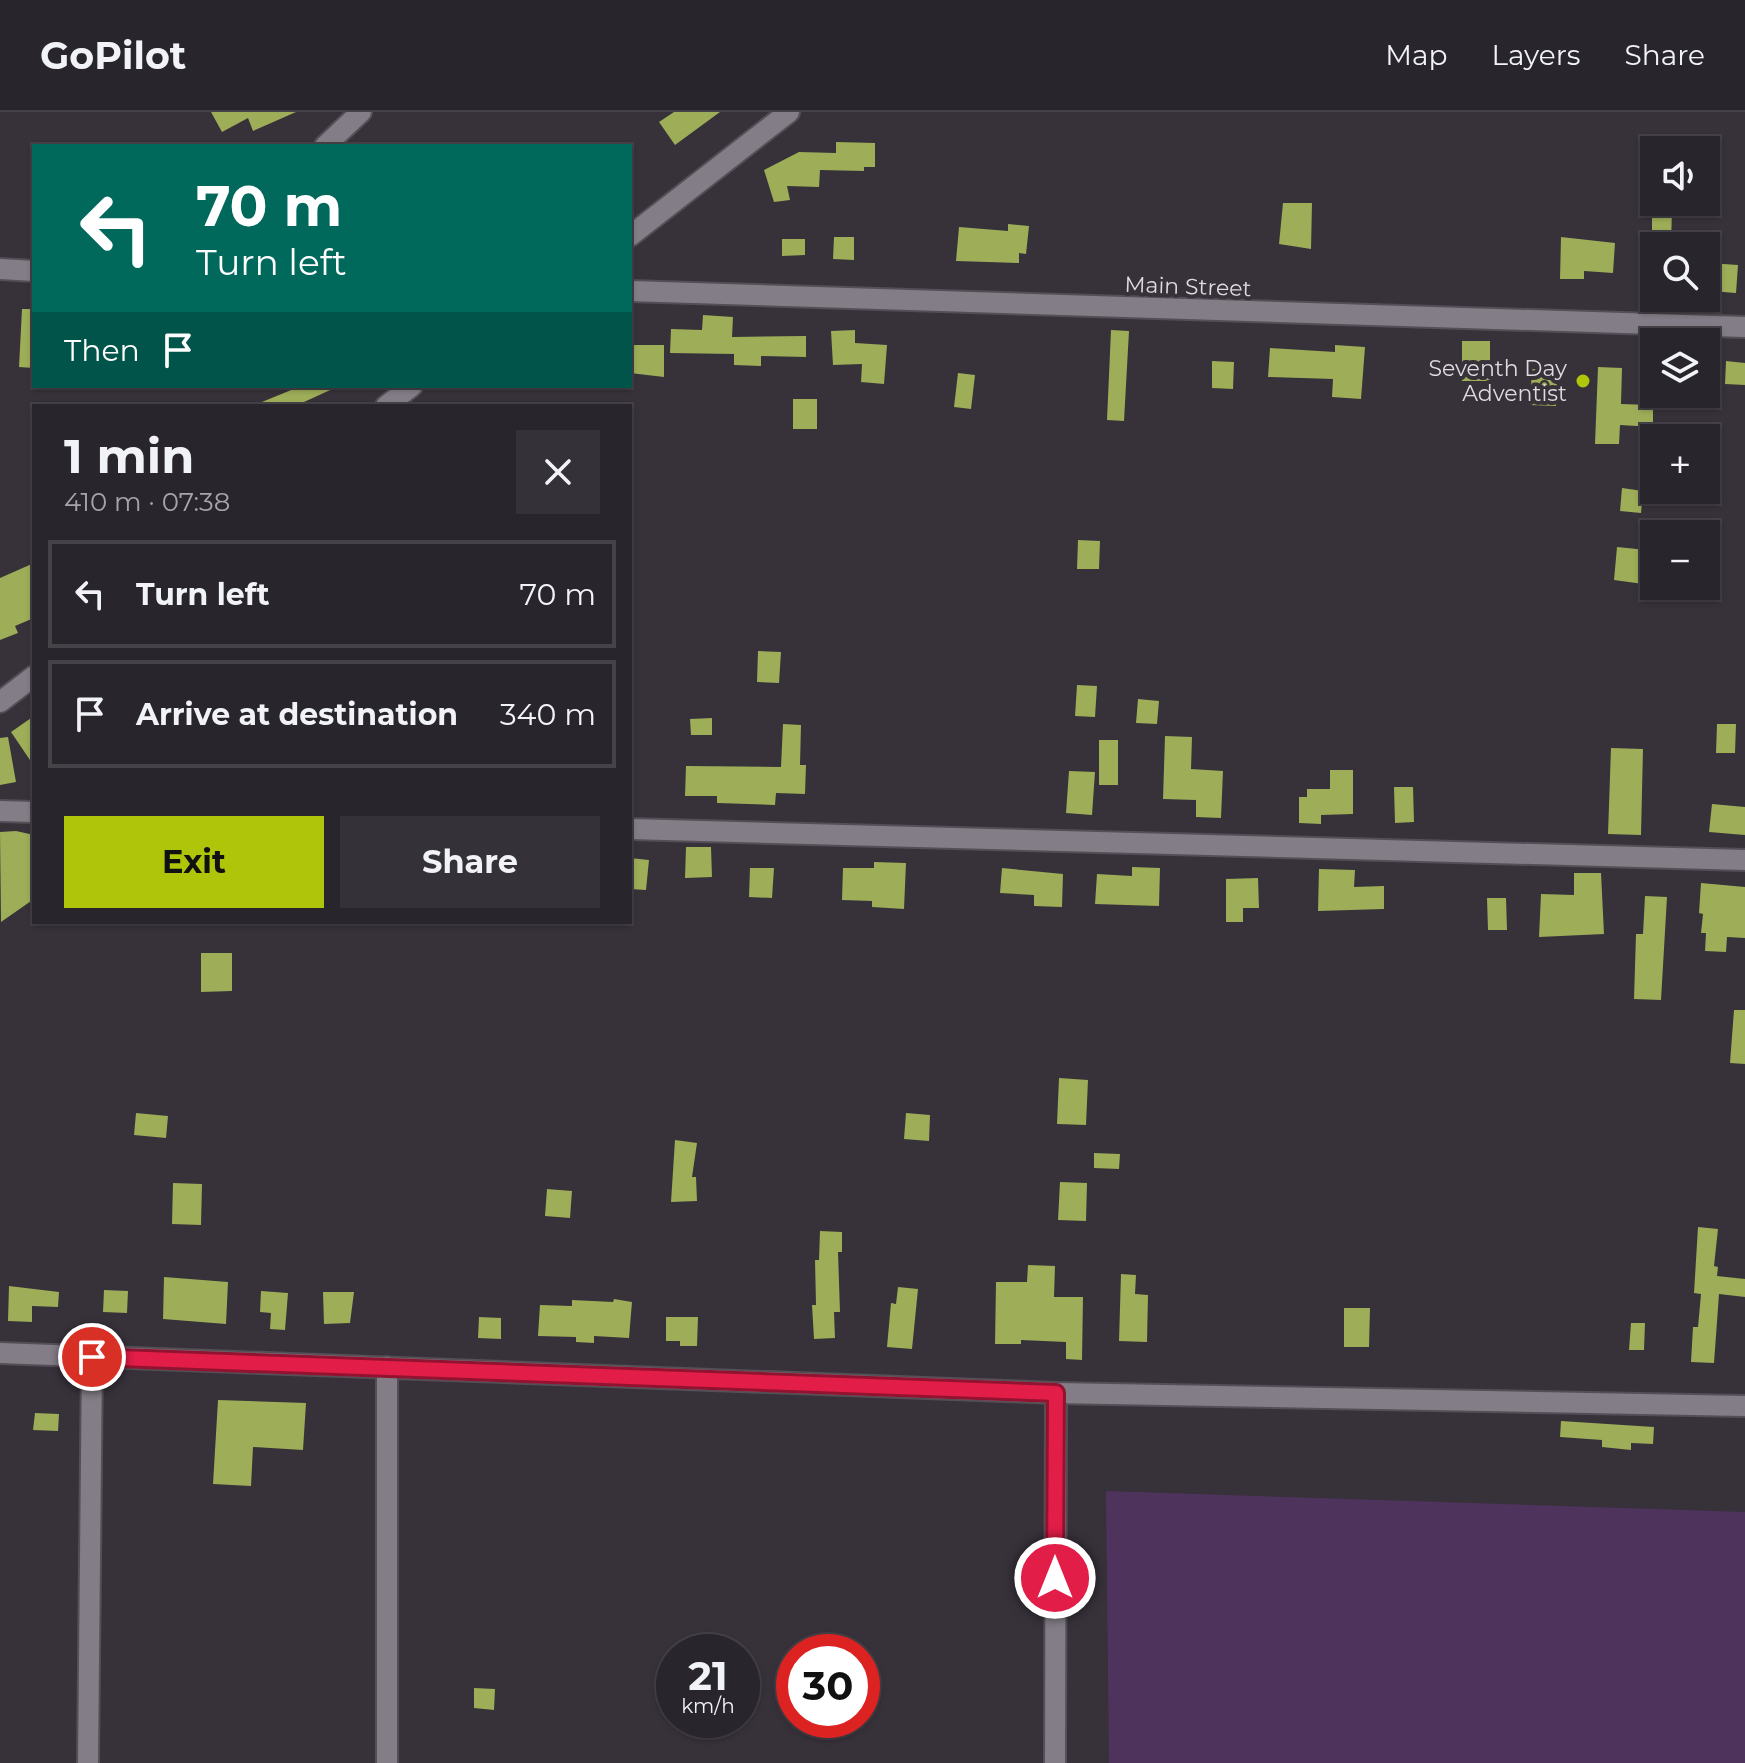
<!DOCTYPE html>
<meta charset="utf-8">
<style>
body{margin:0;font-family:Montserrat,sans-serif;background:#353138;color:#f1f3f6;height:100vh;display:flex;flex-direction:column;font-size:30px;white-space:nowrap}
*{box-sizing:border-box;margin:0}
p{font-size:26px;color:#a5a5a9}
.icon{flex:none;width:44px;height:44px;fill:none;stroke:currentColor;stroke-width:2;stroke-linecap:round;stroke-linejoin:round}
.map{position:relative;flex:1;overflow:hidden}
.panel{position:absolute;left:32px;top:292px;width:600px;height:520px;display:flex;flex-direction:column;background:#29252c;border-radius:0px;box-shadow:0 2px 6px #0004,0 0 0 2px #454248}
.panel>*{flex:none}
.guide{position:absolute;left:32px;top:32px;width:600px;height:244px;border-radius:0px;box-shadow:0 2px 6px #0004,0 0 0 2px #454248;background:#00695c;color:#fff;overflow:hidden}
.tools{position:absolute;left:1640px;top:24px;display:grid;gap:16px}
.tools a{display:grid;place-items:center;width:80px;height:80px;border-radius:0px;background:#29252c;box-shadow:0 2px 6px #0004,0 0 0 2px #454248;font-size:40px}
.speed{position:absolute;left:656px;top:1522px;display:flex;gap:16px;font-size:40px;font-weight:700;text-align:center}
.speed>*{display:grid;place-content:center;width:104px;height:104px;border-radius:50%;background:#29252c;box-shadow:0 2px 6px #0004,0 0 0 2px #454248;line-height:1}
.speed small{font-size:20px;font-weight:400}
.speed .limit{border:12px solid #d22;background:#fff;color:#111}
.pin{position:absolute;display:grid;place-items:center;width:68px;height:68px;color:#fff;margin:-34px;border:4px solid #fff;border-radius:50%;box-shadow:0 2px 8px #0007}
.me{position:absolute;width:88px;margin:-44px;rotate:0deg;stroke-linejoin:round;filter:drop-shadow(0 0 6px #0008)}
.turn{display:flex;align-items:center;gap:28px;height:168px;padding:0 32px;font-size:36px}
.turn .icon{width:104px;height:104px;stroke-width:2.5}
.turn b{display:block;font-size:56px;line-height:68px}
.then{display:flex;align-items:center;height:76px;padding:0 32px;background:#0003;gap:16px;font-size:30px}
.round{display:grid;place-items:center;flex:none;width:84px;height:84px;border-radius:0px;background:#353138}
.summary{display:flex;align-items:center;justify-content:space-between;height:136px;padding:0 32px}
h1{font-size:48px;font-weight:700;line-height:60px}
.cta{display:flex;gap:16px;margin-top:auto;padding:16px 32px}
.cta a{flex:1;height:92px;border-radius:0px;background:#aec509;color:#111;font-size:32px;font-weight:700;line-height:92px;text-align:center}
.cta a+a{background:#353138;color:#f1f3f6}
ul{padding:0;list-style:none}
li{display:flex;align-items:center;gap:24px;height:108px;margin:0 16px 12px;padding:0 16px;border:4px solid #454248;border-radius:0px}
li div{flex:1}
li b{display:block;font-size:30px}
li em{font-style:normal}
header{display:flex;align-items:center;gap:48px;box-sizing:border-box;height:112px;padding:0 40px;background:#29252c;border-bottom:2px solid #454248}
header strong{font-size:38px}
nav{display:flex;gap:44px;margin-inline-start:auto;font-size:28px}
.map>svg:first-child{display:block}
</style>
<header>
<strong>GoPilot</strong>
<nav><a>Map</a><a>Layers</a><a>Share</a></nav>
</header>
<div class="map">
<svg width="1745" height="1651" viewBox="0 0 1745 1651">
<rect width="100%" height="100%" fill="#37313a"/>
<path fill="#4e335d" d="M 1106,1379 L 1745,1400 L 1745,1651 L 1109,1651 Z"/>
<path fill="#9dad58" d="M 211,0 L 296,0 L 253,19 L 248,6 L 222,20 Z
M 674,0 L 720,0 L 675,33 L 659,10 Z
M 836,30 L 875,31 L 875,55 L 864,55 L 864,59 L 820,58 L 819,75 L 787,74 L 790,88 L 774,90 L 764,58 L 799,40 L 836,41 Z
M 1283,91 L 1312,91 L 1311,137 L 1279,132 Z
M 1652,94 L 1672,95 L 1671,134 L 1652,134 Z
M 1008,112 L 1029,114 L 1026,142 L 1019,141 L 1019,151 L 956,149 L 959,115 L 1008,119 Z
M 834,125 L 854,125 L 854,148 L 833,147 Z
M 1561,125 L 1615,131 L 1613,161 L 1584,159 L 1584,167 L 1560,167 Z
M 782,127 L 805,127 L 805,143 L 782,144 Z
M 1709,151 L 1738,153 L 1736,181 L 1710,179 Z
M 22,197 L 34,197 L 34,256 L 19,255 Z
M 703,203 L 733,205 L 732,225 L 806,224 L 806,245 L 761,244 L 761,254 L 734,253 L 734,242 L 670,241 L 671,217 L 702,218 Z
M 855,218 L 855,231 L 887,233 L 884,272 L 861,270 L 862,252 L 833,253 L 831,219 Z
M 1111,218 L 1129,219 L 1124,309 L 1107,308 Z
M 1462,229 L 1490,229 L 1490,269 L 1462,269 Z
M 630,233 L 664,233 L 664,265 L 630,261 Z
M 1335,233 L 1365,235 L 1361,287 L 1332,285 L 1333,267 L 1268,265 L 1270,236 L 1335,240 Z
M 1212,249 L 1234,250 L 1233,277 L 1212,276 Z
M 1726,249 L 1745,251 L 1745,273 L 1725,272 Z
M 1598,255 L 1622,256 L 1621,292 L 1653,293 L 1653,315 L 1620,313 L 1619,332 L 1595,332 Z
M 1532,257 L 1558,259 L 1556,294 L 1530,293 Z
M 958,261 L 975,263 L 971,297 L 954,295 Z
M 301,274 L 339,274 L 304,290 L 306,294 L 252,294 Z
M 1657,282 L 1719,282 L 1718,297 L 1664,298 L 1664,295 L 1657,295 Z
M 793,287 L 817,287 L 817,317 L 793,317 Z
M 1622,376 L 1643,379 L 1641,401 L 1620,399 Z
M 1078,428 L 1100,429 L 1099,457 L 1077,457 Z
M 1617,435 L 1647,438 L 1643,472 L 1614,468 Z
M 34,451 L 34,506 L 15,514 L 18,521 L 0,528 L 0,466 Z
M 758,539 L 781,540 L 779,571 L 757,570 Z
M 1077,573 L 1097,574 L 1095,605 L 1075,604 Z
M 1138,587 L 1159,589 L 1157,612 L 1136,611 Z
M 34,604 L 34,654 L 11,620 Z
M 712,606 L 712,623 L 691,623 L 690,607 Z
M 783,612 L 801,613 L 800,653 L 806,653 L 805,682 L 776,681 L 775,693 L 717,691 L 717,684 L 685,684 L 686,654 L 781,655 Z
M 1717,612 L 1736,612 L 1735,641 L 1716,641 Z
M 1165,624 L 1192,625 L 1191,657 L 1223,659 L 1221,706 L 1196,705 L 1196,688 L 1163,687 Z
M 8,625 L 16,670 L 0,673 L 0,626 Z
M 1099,628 L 1118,628 L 1118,673 L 1099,673 Z
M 1611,636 L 1643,637 L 1641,723 L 1608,722 Z
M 1330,658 L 1353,658 L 1353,702 L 1321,703 L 1321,712 L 1299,711 L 1299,685 L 1307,685 L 1307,677 L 1330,677 Z
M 1069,659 L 1095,660 L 1092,703 L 1066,701 Z
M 1394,675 L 1413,675 L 1414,710 L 1395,711 Z
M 1712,692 L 1745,695 L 1745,723 L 1709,720 Z
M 16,719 L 34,723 L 34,787 L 1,810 L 0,720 Z
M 686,735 L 711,735 L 712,765 L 685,766 Z
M 630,746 L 649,748 L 646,778 L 630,777 Z
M 874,750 L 906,751 L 904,797 L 872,795 L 872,789 L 842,788 L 843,756 L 874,756 Z
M 1132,755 L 1160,756 L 1159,794 L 1095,792 L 1097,762 L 1132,764 Z
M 750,756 L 774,756 L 772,786 L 749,785 Z
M 1002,756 L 1063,762 L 1062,795 L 1034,794 L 1034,783 L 1000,781 Z
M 1319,757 L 1355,758 L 1354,775 L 1384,774 L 1384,797 L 1318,799 Z
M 1574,761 L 1601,761 L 1604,822 L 1539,825 L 1541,782 L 1574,783 Z
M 1258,766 L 1259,796 L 1243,796 L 1243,810 L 1226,810 L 1226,767 Z
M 1701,771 L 1745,775 L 1745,826 L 1727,825 L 1726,840 L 1705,839 L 1706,821 L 1701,821 L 1703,802 L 1699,801 Z
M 1645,784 L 1667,785 L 1661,888 L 1634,887 L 1636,822 L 1643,822 Z
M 1487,786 L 1506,786 L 1507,818 L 1488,818 Z
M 201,841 L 232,841 L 232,879 L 201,880 Z
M 1734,898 L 1745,898 L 1745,952 L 1730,951 Z
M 1059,966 L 1088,968 L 1086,1013 L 1057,1012 Z
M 136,1001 L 168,1004 L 166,1026 L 134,1023 Z
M 906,1001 L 930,1003 L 929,1029 L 904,1027 Z
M 675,1028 L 697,1031 L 692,1065 L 696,1065 L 697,1089 L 671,1090 Z
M 1094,1041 L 1120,1042 L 1119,1057 L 1094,1056 Z
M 1060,1070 L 1087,1071 L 1086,1109 L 1058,1108 Z
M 173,1071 L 202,1072 L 201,1113 L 172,1112 Z
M 547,1077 L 572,1079 L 570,1106 L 545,1104 Z
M 1698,1115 L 1718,1117 L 1714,1154 L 1718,1155 L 1717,1164 L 1745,1167 L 1745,1185 L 1719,1182 L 1714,1251 L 1691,1250 L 1693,1215 L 1698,1215 L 1701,1182 L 1694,1181 Z
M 820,1119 L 842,1120 L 842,1140 L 838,1140 L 840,1200 L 834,1200 L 835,1226 L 814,1227 L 812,1193 L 816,1193 L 815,1148 L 819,1148 Z
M 1028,1153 L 1055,1154 L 1054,1185 L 1083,1185 L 1082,1248 L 1066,1247 L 1066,1230 L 1021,1228 L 1021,1232 L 995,1232 L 996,1170 L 1027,1170 Z
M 1121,1162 L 1136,1163 L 1135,1182 L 1148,1183 L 1147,1230 L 1119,1229 Z
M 164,1165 L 228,1170 L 226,1212 L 163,1207 Z
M 9,1174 L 59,1180 L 58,1195 L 32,1194 L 32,1210 L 8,1209 Z
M 898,1175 L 918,1177 L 912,1237 L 887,1235 L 891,1191 L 896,1192 Z
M 104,1178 L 128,1179 L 127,1201 L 103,1200 Z
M 261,1179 L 288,1181 L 285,1218 L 270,1217 L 271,1201 L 260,1200 Z
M 323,1180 L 354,1180 L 350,1211 L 324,1212 Z
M 614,1187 L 632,1190 L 629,1226 L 594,1224 L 594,1231 L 576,1230 L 576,1225 L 538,1224 L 540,1193 L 572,1194 L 572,1188 L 613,1190 Z
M 1344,1196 L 1370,1196 L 1369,1235 L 1344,1235 Z
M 479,1205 L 501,1206 L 501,1227 L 478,1226 Z
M 666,1205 L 698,1205 L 697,1234 L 680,1234 L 680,1229 L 666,1229 Z
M 1631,1211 L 1645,1211 L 1644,1238 L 1629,1238 Z
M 218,1288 L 306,1291 L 303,1338 L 253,1335 L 251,1374 L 213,1372 Z
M 35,1301 L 59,1302 L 58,1319 L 33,1318 Z
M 1561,1309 L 1654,1315 L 1653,1332 L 1631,1331 L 1631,1338 L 1602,1335 L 1602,1328 L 1560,1325 Z
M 474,1576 L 495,1577 L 494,1598 L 474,1596 Z"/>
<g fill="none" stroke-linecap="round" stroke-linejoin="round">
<defs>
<path id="minor" d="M 325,34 L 361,0
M 630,124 L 789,0
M 0,157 L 34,159
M 630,179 L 1745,215
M 386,294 L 412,274
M 0,590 L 34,564
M 0,699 L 34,700
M 630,717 L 1745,748
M 0,1241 L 1056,1281 L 1745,1294
M 88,1651 L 92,1245
M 387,1651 L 387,1255
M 1055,1651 L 1056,1281"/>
</defs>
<use href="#minor" stroke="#544f56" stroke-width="24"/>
<use href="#minor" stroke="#837d87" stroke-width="20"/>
</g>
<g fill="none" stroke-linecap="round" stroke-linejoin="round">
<defs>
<path id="route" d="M 92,1245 L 1056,1281 L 1055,1466"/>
</defs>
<use href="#route" stroke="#92132f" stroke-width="20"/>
<use href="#route" stroke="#e11d48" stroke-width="14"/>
</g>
<circle fill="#aec509" stroke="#37313a" stroke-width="3" cx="1583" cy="269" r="8"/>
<g text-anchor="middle" stroke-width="8" stroke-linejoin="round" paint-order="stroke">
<g font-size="22" fill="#dedae0" stroke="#37313a">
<text transform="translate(1188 174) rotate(2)" y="8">Main Street</text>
</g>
<g font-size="22" fill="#dedae0" stroke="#37313a" text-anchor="end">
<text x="1567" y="264">Seventh Day<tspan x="1567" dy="25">Adventist</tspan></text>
</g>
</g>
</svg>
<div class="tools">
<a><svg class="icon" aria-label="sound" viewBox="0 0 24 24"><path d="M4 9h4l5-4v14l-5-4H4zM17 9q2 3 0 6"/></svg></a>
<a><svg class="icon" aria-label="search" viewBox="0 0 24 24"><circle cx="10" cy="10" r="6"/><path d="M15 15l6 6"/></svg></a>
<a><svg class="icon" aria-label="layers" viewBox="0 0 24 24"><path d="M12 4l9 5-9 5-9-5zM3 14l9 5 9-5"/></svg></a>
<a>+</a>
<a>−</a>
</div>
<div class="speed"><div>21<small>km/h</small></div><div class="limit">30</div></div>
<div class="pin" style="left:92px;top:1245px;background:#d93025"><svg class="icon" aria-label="arrive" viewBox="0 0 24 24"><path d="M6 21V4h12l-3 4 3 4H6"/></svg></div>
<svg class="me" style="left:1055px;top:1466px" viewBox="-20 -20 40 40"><circle r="17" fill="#e11d48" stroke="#fff" stroke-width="3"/><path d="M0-11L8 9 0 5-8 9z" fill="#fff"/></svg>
<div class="guide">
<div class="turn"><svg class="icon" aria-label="left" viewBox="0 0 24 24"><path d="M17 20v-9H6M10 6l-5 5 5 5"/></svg><div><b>70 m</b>Turn left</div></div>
<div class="then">Then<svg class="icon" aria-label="arrive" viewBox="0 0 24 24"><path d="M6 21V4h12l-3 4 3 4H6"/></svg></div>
</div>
<section class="panel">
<div class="summary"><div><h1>1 min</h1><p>410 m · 07:38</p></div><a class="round"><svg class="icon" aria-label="close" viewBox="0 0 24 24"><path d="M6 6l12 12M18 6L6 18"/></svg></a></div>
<ul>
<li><svg class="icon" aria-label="left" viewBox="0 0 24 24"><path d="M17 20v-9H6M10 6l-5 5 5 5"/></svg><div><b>Turn left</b></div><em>70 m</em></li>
<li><svg class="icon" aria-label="arrive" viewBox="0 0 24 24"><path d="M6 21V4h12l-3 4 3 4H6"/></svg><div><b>Arrive at destination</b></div><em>340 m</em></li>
</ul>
<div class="cta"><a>Exit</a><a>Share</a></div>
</section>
</div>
